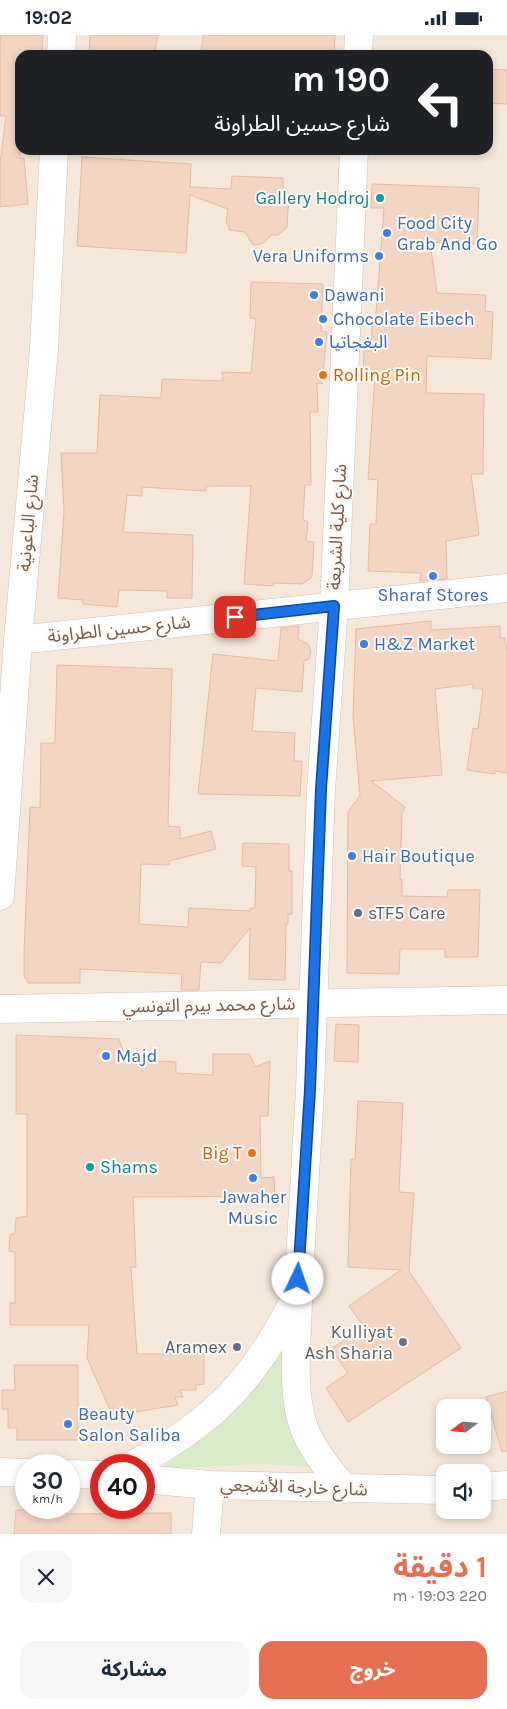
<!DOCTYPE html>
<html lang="ar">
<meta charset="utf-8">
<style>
body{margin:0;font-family:Karla,"Noto Sans Arabic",sans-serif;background:#f6f6f7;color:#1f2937;direction:rtl;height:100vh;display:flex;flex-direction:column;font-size:19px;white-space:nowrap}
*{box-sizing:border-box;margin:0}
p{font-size:16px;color:#747a83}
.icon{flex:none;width:28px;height:28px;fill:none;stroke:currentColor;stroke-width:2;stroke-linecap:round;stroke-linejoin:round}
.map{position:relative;height:1499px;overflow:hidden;direction:ltr}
.panel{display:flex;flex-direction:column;background:#fff;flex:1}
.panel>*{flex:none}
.banner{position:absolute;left:15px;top:15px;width:478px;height:105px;border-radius:15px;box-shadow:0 2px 8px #0003;direction:rtl;background:#202124;color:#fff;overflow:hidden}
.needle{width:32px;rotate:254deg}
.tools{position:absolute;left:436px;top:1364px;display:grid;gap:10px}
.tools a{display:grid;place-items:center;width:55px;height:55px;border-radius:10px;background:#fff;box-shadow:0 2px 8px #0003;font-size:25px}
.speed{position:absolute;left:15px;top:1419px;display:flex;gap:10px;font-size:25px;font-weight:700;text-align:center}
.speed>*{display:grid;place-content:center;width:65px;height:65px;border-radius:50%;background:#fff;box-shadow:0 2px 8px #0003;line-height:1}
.speed small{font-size:12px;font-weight:400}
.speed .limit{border:8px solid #d22;background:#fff;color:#111}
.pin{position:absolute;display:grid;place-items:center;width:42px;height:42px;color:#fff;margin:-21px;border-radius:10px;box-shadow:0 2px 8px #0006}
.me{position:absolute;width:55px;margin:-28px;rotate:3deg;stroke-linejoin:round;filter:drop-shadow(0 0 4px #0008)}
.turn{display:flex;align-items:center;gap:18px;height:105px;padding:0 20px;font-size:22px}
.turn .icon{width:65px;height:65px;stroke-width:2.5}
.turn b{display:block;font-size:35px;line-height:42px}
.round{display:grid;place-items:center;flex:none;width:52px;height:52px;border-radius:15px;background:#f6f6f7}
.head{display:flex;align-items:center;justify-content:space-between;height:85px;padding:0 20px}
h1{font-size:30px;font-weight:700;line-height:38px;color:#e76f51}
.action{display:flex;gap:10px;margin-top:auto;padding:10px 20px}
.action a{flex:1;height:58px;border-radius:15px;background:#e76f51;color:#fff;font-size:20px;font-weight:700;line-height:58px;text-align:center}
.action a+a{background:#f6f6f7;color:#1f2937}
.status{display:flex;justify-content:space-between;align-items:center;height:35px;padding:0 25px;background:#fff;direction:ltr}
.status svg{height:14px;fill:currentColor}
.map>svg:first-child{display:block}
</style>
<div class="status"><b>19:02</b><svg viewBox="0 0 49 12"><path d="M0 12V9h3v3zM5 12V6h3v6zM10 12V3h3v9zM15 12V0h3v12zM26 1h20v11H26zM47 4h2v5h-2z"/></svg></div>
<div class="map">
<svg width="507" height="1499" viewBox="0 0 507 1499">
<rect width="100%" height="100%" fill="#fdf6ec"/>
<path fill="#f5e8da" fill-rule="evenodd" d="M 0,0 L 507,0 L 507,1499 L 0,1499 ZM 20,20 L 488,20 L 488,115 L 20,115 ZM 445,1372 L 482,1372 L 482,1410 L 445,1410 ZM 26,1430 L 69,1430 L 69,1472 L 26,1472 ZM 101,1430 L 144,1430 L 144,1472 L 101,1472 ZM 445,1438 L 482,1438 L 482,1475 L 445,1475 Z"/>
<path fill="#d8ecc9" d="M 285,1310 L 285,1374 L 293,1397 L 313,1432 L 263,1429 L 161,1434 L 244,1367 Z"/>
<path fill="#f3d5c3" stroke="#e6bba3" d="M 0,0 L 43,0 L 42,20 L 20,20 L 20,123 L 24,123 L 28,169 L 0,172 L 0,129 L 6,81 L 0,81 Z
M 90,0 L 158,0 L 154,20 L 89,20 Z
M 203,0 L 335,0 L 334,20 L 201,20 Z
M 488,34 L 507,35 L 507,69 L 488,68 Z
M 82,122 L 191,129 L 190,152 L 231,154 L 232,141 L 283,143 L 283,158 L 289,158 L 287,192 L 278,200 L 272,200 L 262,209 L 253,210 L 245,197 L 229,195 L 229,190 L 226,188 L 228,174 L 190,160 L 186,218 L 77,211 Z
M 372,149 L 479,153 L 477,209 L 430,207 L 437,258 L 486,260 L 485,276 L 493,277 L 491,324 L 427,321 L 426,358 L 484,359 L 483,439 L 471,439 L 479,500 L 446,506 L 447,544 L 420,546 L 421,538 L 368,536 L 370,489 L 376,489 L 378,445 L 368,444 L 375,341 L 363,340 L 364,316 L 371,316 L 372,291 L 375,291 L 384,173 L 371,173 Z
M 251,247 L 323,249 L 321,296 L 327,297 L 322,349 L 317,348 L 318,377 L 310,377 L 311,450 L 305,450 L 303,485 L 308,487 L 306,506 L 314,507 L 312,542 L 302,549 L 274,548 L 273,551 L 244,549 L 251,451 L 206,451 L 206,456 L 142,452 L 142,461 L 127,460 L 123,497 L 193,500 L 192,563 L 167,563 L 167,556 L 119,555 L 117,572 L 83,569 L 83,565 L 58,563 L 64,476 L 61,418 L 97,418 L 100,360 L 161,363 L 162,344 L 223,346 L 222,337 L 251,338 L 256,284 L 250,283 Z
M 431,586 L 431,595 L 500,591 L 500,603 L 505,603 L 507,616 L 507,738 L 495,736 L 495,739 L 467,735 L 473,693 L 478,694 L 483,654 L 473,654 L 473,649 L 435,654 L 442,740 L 371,746 L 405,772 L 402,778 L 400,844 L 402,844 L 402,861 L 447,862 L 448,855 L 480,855 L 478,922 L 445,922 L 445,914 L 400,914 L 399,939 L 347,938 L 348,777 L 360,760 L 353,681 L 356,594 Z
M 299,591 L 298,604 L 308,609 L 311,616 L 309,624 L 304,626 L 302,657 L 256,653 L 252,696 L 295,698 L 294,726 L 302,726 L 300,761 L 198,759 L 213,619 L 278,626 L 281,593 Z
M 57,630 L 172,634 L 168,791 L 180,792 L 180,804 L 211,796 L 216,814 L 169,826 L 169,830 L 141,829 L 139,889 L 188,892 L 189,873 L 250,876 L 250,873 L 255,873 L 256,832 L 242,831 L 243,808 L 289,809 L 289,836 L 292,836 L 292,879 L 288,879 L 288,889 L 286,889 L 285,945 L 249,944 L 250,893 L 221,928 L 201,927 L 199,955 L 181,955 L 182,939 L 80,934 L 80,948 L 28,948 L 24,941 L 24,918 L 30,772 L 40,773 L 41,708 L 55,708 Z
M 336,989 L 359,990 L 358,1027 L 334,1026 Z
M 16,1000 L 119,1004 L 126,1024 L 176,1027 L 176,1038 L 213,1040 L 213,1019 L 250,1019 L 255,1032 L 270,1026 L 268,1081 L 260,1081 L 261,1143 L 274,1142 L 275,1161 L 133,1162 L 136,1232 L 131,1232 L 137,1319 L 204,1319 L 204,1349 L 196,1350 L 196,1355 L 180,1355 L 183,1362 L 175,1362 L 178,1370 L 129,1378 L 124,1383 L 114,1384 L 87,1323 L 89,1290 L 10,1290 L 10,1268 L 15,1268 L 15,1217 L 9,1216 L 10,1200 L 15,1198 L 16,1183 L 27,1181 L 27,1079 L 16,1079 Z
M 358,1066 L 403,1068 L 399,1157 L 414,1158 L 409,1236 L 461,1313 L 348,1387 L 326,1353 L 348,1338 L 331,1314 L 364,1292 L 349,1271 L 401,1235 L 348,1232 L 351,1124 L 355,1124 Z
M 14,1330 L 78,1330 L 78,1405 L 17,1405 L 17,1393 L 8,1393 L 8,1374 L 2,1374 L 2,1355 L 15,1355 Z
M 507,1356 L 507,1416 L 502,1417 L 486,1362 Z
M 16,1475 L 59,1475 L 59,1479 L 171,1478 L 171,1499 L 14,1499 Z"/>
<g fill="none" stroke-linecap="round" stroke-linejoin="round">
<defs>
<path id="minor" d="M 0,974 L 507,965
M 206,1499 L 210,1450"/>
<path id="tertiary" d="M 61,20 L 62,0
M 358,20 L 359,0
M 18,605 L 507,553
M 0,861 L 18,605 L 44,314 L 54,115
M 298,1262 C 298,1303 290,1354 304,1393 C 313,1416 329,1435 345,1454
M 132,1430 C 215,1388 257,1341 298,1258 L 310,1055 L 321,755 L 334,571 L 354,115
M 0,1437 L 26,1438
M 69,1439 L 101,1440
M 144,1444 L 210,1450 L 445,1455
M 482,1452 L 507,1450"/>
</defs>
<use href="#minor" stroke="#d1beb0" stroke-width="29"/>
<use href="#tertiary" stroke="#d1beb0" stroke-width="29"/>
<use href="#minor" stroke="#fff" stroke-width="28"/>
<use href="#tertiary" stroke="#fff" stroke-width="28"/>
</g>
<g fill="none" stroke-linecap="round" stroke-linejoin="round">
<defs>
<path id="route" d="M 235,582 L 334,571 L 321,754 L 310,1055 L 298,1244"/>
</defs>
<use href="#route" stroke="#114b97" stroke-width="12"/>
<use href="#route" stroke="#1a73e8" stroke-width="9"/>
</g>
<g fill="#0f9aa8" stroke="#fffaf3" stroke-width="2">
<circle cx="380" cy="163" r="5"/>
<circle cx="90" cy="1132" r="5"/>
</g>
<g fill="#3f7fe0" stroke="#fffaf3" stroke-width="2">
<circle cx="387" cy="198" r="5"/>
<circle cx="379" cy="221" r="5"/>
<circle cx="314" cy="260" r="5"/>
<circle cx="323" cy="284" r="5"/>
<circle cx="319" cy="307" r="5"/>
<circle cx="433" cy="541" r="5"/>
<circle cx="364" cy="609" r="5"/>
<circle cx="352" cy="821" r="5"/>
<circle cx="106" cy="1021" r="5"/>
<circle cx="253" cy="1143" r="5"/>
<circle cx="68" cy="1389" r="5"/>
</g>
<g fill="#e8710a" stroke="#fffaf3" stroke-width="2">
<circle cx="323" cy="340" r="5"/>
<circle cx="252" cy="1118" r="5"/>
</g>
<g fill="#5c6f8a" stroke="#fffaf3" stroke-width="2">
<circle cx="358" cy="878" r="5"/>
<circle cx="237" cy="1312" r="5"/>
</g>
<circle fill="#6b7280" stroke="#fffaf3" stroke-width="2" cx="403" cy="1307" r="5"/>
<g text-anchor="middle" stroke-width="4" stroke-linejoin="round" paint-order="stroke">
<g font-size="18" fill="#0d838f" stroke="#fffaf3" text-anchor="end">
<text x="370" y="169">Gallery Hodroj</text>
<text x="100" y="1138" text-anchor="start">Shams</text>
</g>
<g font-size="18" fill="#366cbe" stroke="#fffaf3" text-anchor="start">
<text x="397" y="194">Food City<tspan x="397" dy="21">Grab And Go</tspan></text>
<text x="369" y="227" text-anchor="end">Vera Uniforms</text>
<text x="324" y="266">Dawani</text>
<text x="333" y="290">Chocolate Eibech</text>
<text x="329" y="313">البغجاتيا</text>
<text x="433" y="566" text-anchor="middle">Sharaf Stores</text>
<text x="374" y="615">H&amp;Z Market</text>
<text x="362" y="827">Hair Boutique</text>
<text x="116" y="1027">Majd</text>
<text x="253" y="1168" text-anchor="middle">Jawaher<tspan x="253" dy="21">Music</tspan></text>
<text x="78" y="1385">Beauty<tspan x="78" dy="21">Salon Saliba</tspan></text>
</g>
<g font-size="18" fill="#c56008" stroke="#fffaf3" text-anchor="start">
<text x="333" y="346">Rolling Pin</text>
<text x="242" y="1124" text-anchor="end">Big T</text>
</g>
<g font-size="18" fill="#7a5c4d" stroke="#fffaf3">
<text transform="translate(28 488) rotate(-85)" y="6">شارع الباعونية</text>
<text transform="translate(337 492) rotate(-87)" y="6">شارع كلية الشريعة</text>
<text transform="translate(119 594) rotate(-6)" y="6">شارع حسين الطراونة</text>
<text transform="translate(209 970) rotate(-1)" y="6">شارع محمد بيرم التونسي</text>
<text transform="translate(294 1452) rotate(2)" y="6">شارع خارجة الأشجعي</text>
</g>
<g font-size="18" fill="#4e5e75" stroke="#fffaf3" text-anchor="start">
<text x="368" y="884">sTF5 Care</text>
<text x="227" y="1318" text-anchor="end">Aramex</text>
</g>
<g font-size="18" fill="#5b616d" stroke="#fffaf3" text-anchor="end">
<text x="393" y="1303">Kulliyat<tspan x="393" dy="21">Ash Sharia</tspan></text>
</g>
</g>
</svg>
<div class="tools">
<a><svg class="needle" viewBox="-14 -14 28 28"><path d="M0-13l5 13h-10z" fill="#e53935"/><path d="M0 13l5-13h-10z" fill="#747a83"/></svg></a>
<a><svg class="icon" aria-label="sound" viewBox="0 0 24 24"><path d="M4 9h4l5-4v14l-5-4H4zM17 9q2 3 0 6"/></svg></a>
</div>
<div class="speed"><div>30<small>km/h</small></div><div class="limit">40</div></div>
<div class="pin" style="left:235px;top:582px;background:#d93025"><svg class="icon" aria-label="arrive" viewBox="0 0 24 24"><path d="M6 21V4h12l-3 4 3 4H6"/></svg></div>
<svg class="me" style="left:298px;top:1244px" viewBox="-20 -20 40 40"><circle r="19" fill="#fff"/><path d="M0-13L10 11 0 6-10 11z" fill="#1a73e8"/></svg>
<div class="banner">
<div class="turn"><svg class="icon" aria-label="left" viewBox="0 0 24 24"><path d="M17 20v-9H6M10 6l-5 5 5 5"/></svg><div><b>190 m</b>شارع حسين الطراونة</div></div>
</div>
</div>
<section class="panel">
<div class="head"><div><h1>1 دقيقة</h1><p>220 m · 19:03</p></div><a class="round"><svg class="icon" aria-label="close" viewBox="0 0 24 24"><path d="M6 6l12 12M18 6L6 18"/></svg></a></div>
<div class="action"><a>خروج</a><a>مشاركة</a></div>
</section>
